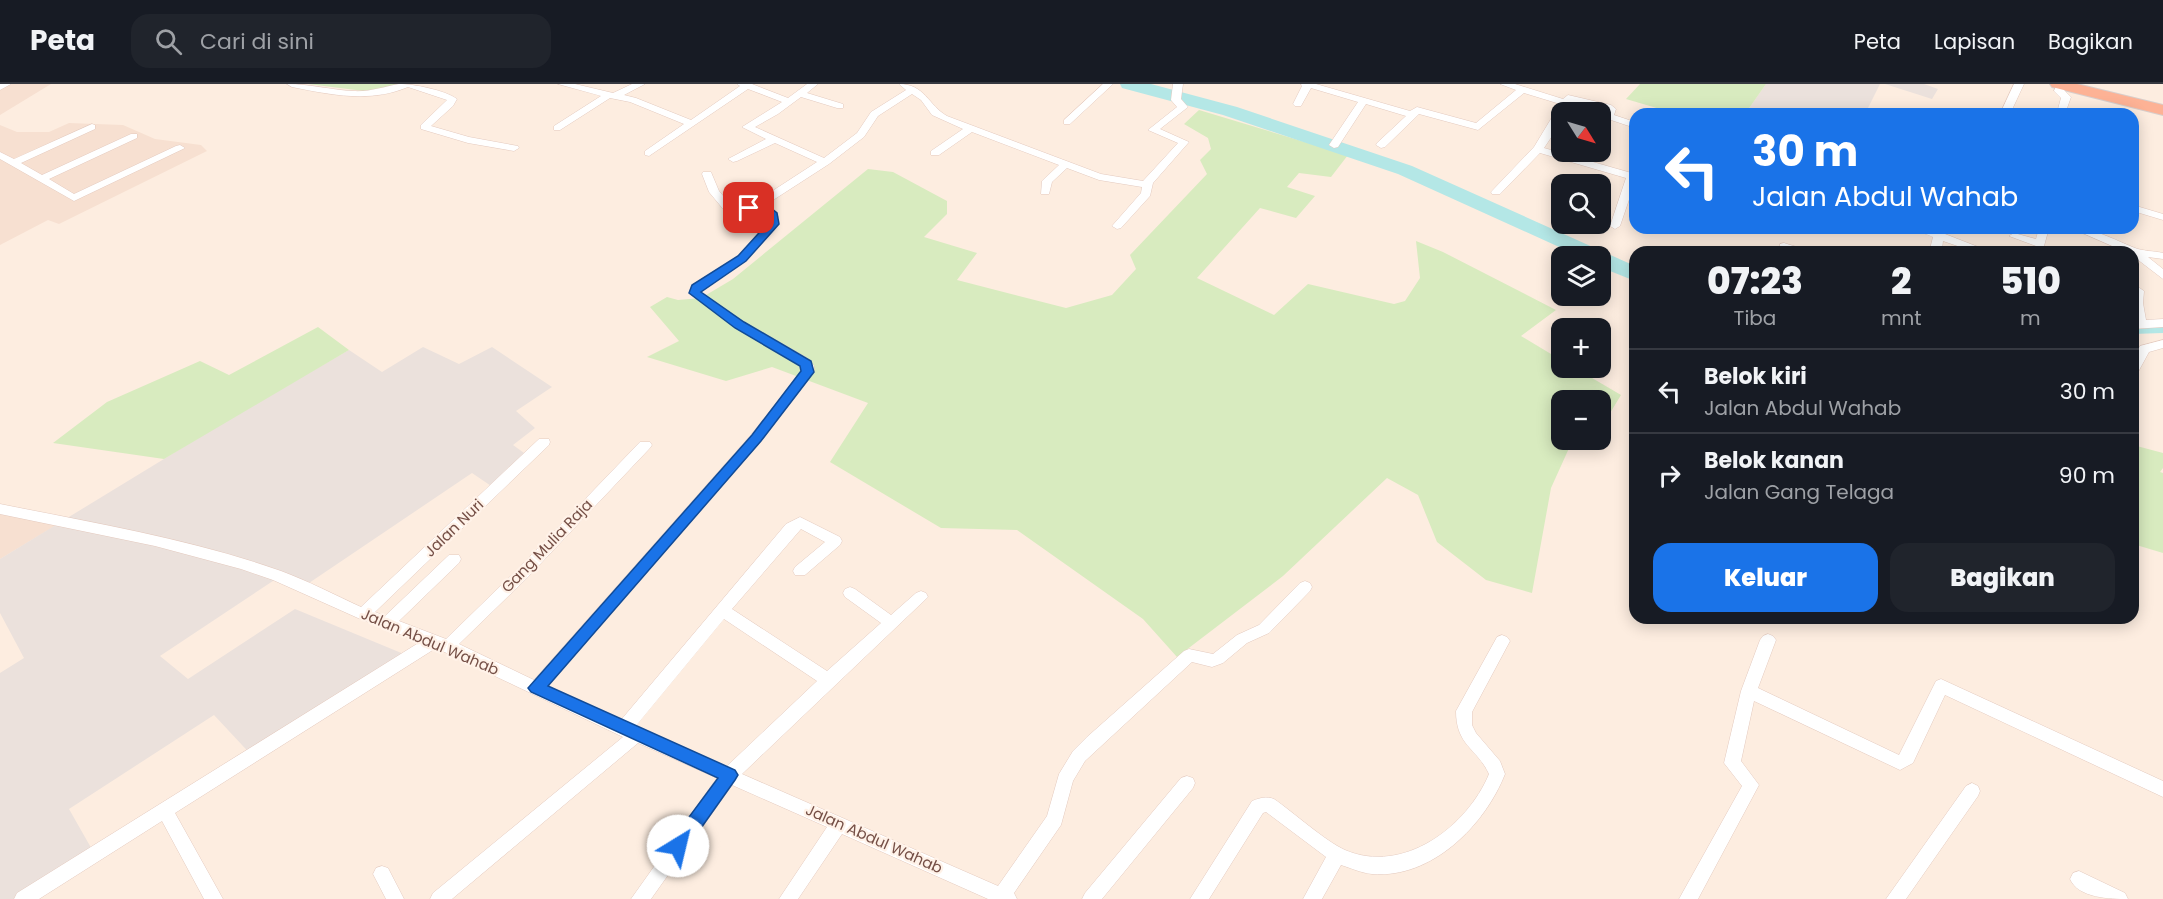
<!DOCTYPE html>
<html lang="id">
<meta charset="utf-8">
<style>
body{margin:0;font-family:Poppins,sans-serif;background:#20242c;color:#f1f3f6;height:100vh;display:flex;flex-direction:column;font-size:22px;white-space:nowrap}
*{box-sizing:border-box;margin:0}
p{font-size:20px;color:#9ea1a6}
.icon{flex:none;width:33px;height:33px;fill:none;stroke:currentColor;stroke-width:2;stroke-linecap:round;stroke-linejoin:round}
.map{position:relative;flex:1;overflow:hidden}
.panel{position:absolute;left:1629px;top:162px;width:510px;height:378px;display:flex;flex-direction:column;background:#171b24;border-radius:18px;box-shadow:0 3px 15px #0003}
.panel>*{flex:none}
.banner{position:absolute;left:1629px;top:24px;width:510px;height:126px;border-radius:18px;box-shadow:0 3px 15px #0003;background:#1a73e8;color:#fff;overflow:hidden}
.needle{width:39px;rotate:127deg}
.tools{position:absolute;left:1551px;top:18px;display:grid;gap:12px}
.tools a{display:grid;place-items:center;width:60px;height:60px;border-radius:12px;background:#171b24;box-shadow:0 3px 15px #0003;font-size:30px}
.pin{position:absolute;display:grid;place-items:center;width:51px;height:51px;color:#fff;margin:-26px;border-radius:12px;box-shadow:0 3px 9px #0006}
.me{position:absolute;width:66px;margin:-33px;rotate:36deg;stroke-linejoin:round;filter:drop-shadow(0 0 4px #0008)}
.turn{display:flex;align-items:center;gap:21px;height:126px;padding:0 24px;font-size:27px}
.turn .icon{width:78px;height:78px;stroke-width:2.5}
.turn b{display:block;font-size:42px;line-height:51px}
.eta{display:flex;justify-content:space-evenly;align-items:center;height:102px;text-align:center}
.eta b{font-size:36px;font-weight:800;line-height:42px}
.cta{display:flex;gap:12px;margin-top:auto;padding:12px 24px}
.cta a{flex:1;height:69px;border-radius:18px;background:#1a73e8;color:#fff;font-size:24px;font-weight:800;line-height:69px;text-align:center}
.cta a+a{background:#20242c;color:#f1f3f6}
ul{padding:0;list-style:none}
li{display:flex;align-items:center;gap:18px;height:84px;padding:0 24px;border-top:2px solid #363941}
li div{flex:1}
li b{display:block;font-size:22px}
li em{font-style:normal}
header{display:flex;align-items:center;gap:36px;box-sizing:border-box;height:84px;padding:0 30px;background:#171b24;border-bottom:2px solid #363941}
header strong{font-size:28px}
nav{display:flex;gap:33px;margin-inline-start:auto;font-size:21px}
.search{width:420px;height:54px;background:#20242c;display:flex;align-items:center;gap:15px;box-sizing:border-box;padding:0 21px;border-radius:18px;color:#9ea1a6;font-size:22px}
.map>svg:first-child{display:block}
</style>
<header>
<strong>Peta</strong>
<div class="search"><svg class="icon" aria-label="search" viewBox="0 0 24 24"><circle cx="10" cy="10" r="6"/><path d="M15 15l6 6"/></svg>Cari di sini</div>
<nav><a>Peta</a><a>Lapisan</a><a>Bagikan</a></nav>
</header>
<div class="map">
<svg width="2163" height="815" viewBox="0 0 2163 815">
<rect width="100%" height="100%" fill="#fdede0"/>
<path fill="#f7e0d1" d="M 0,0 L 51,0 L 0,31 Z
M 69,39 L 123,41 L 155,55 L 201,61 L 207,67 L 59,140 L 48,136 L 0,161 L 0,41 L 17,48 L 49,48 Z
M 0,427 L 63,437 L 0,475 Z"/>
<path fill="#ebe1dc" d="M 1766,0 L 1880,0 L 1865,30 L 1745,30 Z
M 1885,0 L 1924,0 L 1938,5 L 1932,15 Z
M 423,263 L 459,280 L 492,263 L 552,303 L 516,327 L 535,344 L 513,361 L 531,374 L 497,406 L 472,389 L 309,499 L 285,489 L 160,572 L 188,595 L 295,525 L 411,573 L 256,676 L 214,631 L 69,725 L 98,776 L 33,815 L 0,815 L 0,589 L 24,574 L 0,529 L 0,475 L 241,328 L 349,266 L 382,288 Z"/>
<path fill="#d8ebbf" d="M 308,0 L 403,0 L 372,8 Z
M 1640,0 L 1766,0 L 1745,30 L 1677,30 L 1626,15 Z
M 1199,26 L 1348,71 L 1331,93 L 1299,89 L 1287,103 L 1315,112 L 1296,134 L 1260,124 L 1197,194 L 1274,231 L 1308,200 L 1394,220 L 1405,217 L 1420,194 L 1416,157 L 1443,168 L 1556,226 L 1521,252 L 1561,276 L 1562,284 L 1575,284 L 1621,311 L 1601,344 L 1600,316 L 1562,316 L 1562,356 L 1581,356 L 1570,362 L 1551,404 L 1532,509 L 1486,496 L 1437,458 L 1418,411 L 1387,394 L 1283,492 L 1177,573 L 1143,535 L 1017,446 L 941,444 L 830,378 L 868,319 L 772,283 L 726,297 L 647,273 L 679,257 L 650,223 L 667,213 L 678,216 L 701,214 L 733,195 L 868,85 L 893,88 L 947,117 L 947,130 L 924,153 L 977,169 L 957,196 L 1066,224 L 1112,211 L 1136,185 L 1130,171 L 1207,90 L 1200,76 L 1211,65 L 1208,54 L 1184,40 Z
M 318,243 L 349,266 L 164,375 L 53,359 L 107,318 L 200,277 L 229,291 Z
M 2133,361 L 2163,369 L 2163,384 L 2160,388 L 2163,389 L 2163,469 L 2133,460 Z"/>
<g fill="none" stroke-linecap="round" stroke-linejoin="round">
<path fill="#b4e7e6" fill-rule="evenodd" d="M 2163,241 L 2163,249 L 2133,250 L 2133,242 Z"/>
<path fill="#b4e7e6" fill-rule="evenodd" d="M 1120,0 L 1151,0 L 1237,23 L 1412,82 L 1635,182 L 1635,197 L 1600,183 L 1600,172 L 1579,172 L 1398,90 L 1223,31 L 1122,4 Z"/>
<defs>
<path id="minor" d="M 0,0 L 11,0 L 0,6 Z
M 287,0 C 310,0 331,6 353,7 C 370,8 383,3 399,0 C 413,0 445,6 457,15 L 453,22 L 431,42 L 469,53 L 518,62 L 519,64 L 514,67 L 468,59 L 421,45 L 421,41 L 447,16 L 408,3 C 370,19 332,11 292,3 Z
M 558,0 L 575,0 L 613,9 L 632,0 L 645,0 L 624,11 L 636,14 L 691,36 L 740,2 L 737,0 L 752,0 L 788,14 L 807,0 L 818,0 L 807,9 L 843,20 L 843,24 L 837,24 L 801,13 L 778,30 L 755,43 L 824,74 L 857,49 L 871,28 L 906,6 L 899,0 C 925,0 928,21 947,32 L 1101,90 L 1143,97 L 1178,59 L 1148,46 L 1177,23 L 1171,16 L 1173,0 L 1183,0 L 1181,15 L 1188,23 L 1160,45 L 1189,58 L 1153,99 L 1150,112 L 1121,144 L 1117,145 L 1112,142 L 1141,109 L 1142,103 L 1099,96 L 1067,84 L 1052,98 L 1049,110 L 1041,110 L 1042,97 L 1059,81 L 972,48 L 939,71 L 931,71 L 931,67 L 963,45 L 932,31 L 921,16 L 912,10 L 878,32 L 864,53 L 829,80 L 767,120 L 778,132 L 777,142 L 746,176 L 701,208 L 744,238 L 807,274 L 814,282 L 814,288 L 761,357 L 547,602 L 621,636 L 786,440 L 800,433 L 840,453 L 842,457 L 840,461 L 805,491 L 795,491 L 793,487 L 795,483 L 825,458 L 801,445 L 732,525 L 827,587 L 881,539 L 845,513 L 843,509 L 845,505 L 850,503 L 855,505 L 891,531 L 916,509 L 921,507 L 926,509 L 928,513 L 742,690 L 998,802 L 1047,732 L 1059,690 L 1073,667 L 1087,653 L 1184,567 L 1189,565 L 1213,570 L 1237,551 L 1259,541 L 1300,499 L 1305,497 L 1310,499 L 1312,503 L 1310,507 L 1269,549 L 1247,559 L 1223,579 L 1212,583 L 1192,578 L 1085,677 L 1073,697 L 1061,741 L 1014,809 L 1017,815 L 988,815 L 842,750 L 798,815 L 779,815 L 827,743 L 732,701 L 651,815 L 631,815 L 717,694 L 638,659 L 452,815 L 430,815 L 433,809 L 623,653 L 436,564 L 175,729 L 223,815 L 204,815 L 162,737 L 39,815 L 14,815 L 17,809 L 420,558 L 358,534 L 273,496 L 241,485 L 155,462 L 0,430 L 0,420 C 94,439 191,455 281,487 C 308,497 335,511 361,523 L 539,355 L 549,355 L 550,358 L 549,361 L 375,528 L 385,532 L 449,471 L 459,471 L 461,475 L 459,479 L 399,537 L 446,555 L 517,486 L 640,358 L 650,358 L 652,361 L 650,364 L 527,494 L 459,560 L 534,596 L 751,351 L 802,287 L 799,280 L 736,244 L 689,209 L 692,201 L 738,172 L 768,139 L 768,133 L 759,123 L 737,132 L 729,132 L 709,108 L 702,90 L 703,88 L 711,88 L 719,107 L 735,126 L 757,117 L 817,78 L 775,59 L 737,77 L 733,78 L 728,75 L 766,55 L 742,43 L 782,18 L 748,5 L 649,72 L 645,71 L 645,67 L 684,40 L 630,18 L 610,14 L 560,46 L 554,46 L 554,42 L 601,12 ZM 724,535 L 817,597 L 726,683 L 635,643 Z
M 1103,0 L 1113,0 L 1070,40 L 1064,40 L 1064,36 Z
M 1301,0 L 1316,0 L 1410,27 L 1417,23 L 1476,39 L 1516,6 L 1500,0 L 1515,0 L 1563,15 L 1568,11 L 1611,21 L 1616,25 L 1614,31 L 1635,38 L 1635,44 L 1608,35 L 1604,31 L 1605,25 L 1571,18 L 1566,28 L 1562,28 L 1562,37 L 1544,64 L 1635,90 L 1635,98 L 1620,142 L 1615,145 L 1610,142 L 1626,94 L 1540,69 L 1500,110 L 1492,110 L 1491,108 L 1534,63 L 1560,20 L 1524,9 L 1478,46 L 1419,30 L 1385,63 L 1381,64 L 1376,61 L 1377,59 L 1406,32 L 1366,20 L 1338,63 L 1334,64 L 1329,61 L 1358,18 L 1311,4 L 1301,22 L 1295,22 L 1293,20 L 1302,2 Z
M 2014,0 L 2024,0 L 2010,30 L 2000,30 Z
M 2057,0 L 2065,0 L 2064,6 L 2071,13 L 2066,27 L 2058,25 L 2061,14 L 2054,7 Z
M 92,40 L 95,41 L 95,45 L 21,79 L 42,91 L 131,50 L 137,50 L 137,54 L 49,95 L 74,110 L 176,62 L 180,61 L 185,64 L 74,117 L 0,75 L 0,68 L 14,75 Z
M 2133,121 L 2163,130 L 2163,136 L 2133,127 Z
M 1911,144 L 1935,147 L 1936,144 L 1946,144 L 1945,150 L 1991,168 L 1975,168 L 1943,157 L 1942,165 L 1944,168 L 1932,168 L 1930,165 L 1933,153 Z
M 2039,144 L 2049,144 L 2044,162 L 2036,162 L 2009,152 L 2014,149 L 2036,155 Z
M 2071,144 C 2095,144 2112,155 2135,164 C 2142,167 2154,167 2163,169 L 2163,175 L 2148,173 L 2163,185 L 2163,195 L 2133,172 L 2133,168 L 2126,168 Z
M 1784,159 L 1806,166 L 1808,168 L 1791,168 L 1780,164 L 1780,160 Z
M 2138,203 L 2144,207 L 2143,219 L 2146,236 L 2163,235 L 2163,243 L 2133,245 L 2133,206 Z
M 2163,256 L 2163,264 L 2149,268 L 2137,290 L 2133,291 L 2133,275 L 2140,262 Z
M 1768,550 L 1773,552 L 1776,556 L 1758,604 L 1899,671 L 1936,597 L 1941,595 L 2163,697 L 2163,713 L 1945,611 L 1913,679 L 1900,686 L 1754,617 L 1741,677 L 1759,701 L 1698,815 L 1679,815 L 1742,702 L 1724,679 L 1741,607 L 1760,556 L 1763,552 Z
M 1502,551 L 1507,553 L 1510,557 L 1472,628 L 1472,641 L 1476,649 L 1500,677 L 1505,690 C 1485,741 1432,795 1372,790 C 1361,789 1351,784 1341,781 L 1322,815 L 1303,815 L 1326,773 L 1266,728 L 1263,729 L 1209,815 L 1190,815 L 1252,717 C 1260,714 1266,712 1274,715 C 1293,728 1325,757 1345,766 C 1403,791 1467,743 1489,690 C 1477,664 1456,662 1456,627 L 1497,553 Z
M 1187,692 L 1193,694 L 1195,699 L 1193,704 L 1102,815 L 1082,815 L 1085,809 L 1181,694 Z
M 1972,699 L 1978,702 L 1980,707 L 1978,712 L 1906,815 L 1886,815 L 1966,702 Z
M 382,782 L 388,784 L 404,815 L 386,815 L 373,790 L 376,784 Z
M 2079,787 L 2125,809 L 2128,815 C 2110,815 2078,814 2070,795 L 2073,789 Z"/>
<path id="trunk" d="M 2050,0 L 2077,0 L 2163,21 L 2163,31 L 2052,3 Z"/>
</defs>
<use href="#minor" stroke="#e4cabf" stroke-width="1"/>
<use href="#trunk" stroke="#d8cecb" stroke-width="2"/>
<use href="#minor" fill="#fff" fill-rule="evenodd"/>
<use href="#trunk" fill="#fdb295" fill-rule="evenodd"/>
</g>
<path fill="#1a73e8" stroke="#114b97" stroke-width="1.5" d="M 761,116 L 777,129 L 779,140 L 746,177 L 701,208 L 744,238 L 811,277 L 814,288 L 761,357 L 548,602 L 735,686 L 738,691 L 735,696 L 684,768 L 678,770 L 672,768 L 670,762 L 672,756 L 718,694 L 531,608 L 528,604 L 752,351 L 801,287 L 800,282 L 735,244 L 689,209 L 692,201 L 738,172 L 768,139 L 768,132 L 759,123 L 749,127 L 744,124 Z"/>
<g text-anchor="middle" stroke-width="4.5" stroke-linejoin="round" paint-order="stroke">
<g font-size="15" fill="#754f46" stroke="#fff2e8">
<text transform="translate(454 444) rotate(-44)" y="5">Jalan Nuri</text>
<text transform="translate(547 462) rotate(-46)" y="5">Gang Mulia Raja</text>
<text transform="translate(430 558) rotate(23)" y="5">Jalan Abdul Wahab</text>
<text transform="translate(874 755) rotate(24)" y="5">Jalan Abdul Wahab</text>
</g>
</g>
</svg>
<div class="tools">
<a><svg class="needle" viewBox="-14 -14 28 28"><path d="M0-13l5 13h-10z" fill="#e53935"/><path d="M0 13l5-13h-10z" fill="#9ea1a6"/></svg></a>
<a><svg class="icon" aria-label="search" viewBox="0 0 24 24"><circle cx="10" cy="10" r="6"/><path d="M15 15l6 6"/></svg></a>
<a><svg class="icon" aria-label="layers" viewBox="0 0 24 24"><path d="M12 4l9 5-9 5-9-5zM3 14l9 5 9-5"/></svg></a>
<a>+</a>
<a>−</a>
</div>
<div class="pin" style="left:749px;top:124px;background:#d93025"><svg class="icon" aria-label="arrive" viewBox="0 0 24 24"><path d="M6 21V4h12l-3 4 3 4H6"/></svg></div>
<svg class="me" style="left:678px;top:762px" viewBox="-20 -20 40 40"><circle r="19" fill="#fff"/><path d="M0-13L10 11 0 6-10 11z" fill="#1a73e8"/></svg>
<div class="banner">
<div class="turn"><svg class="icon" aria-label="left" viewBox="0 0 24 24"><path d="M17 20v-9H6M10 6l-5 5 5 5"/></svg><div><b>30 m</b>Jalan Abdul Wahab</div></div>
</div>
<section class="panel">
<div class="eta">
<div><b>07:23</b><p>Tiba</p></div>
<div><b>2</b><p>mnt</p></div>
<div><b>510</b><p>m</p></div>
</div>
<ul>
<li><svg class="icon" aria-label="left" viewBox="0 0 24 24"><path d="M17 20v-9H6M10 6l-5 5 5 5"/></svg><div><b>Belok kiri</b><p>Jalan Abdul Wahab</p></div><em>30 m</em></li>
<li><svg class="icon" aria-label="right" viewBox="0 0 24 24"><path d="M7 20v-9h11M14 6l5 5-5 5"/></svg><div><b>Belok kanan</b><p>Jalan Gang Telaga</p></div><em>90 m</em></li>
</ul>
<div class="cta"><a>Keluar</a><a>Bagikan</a></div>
</section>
</div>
